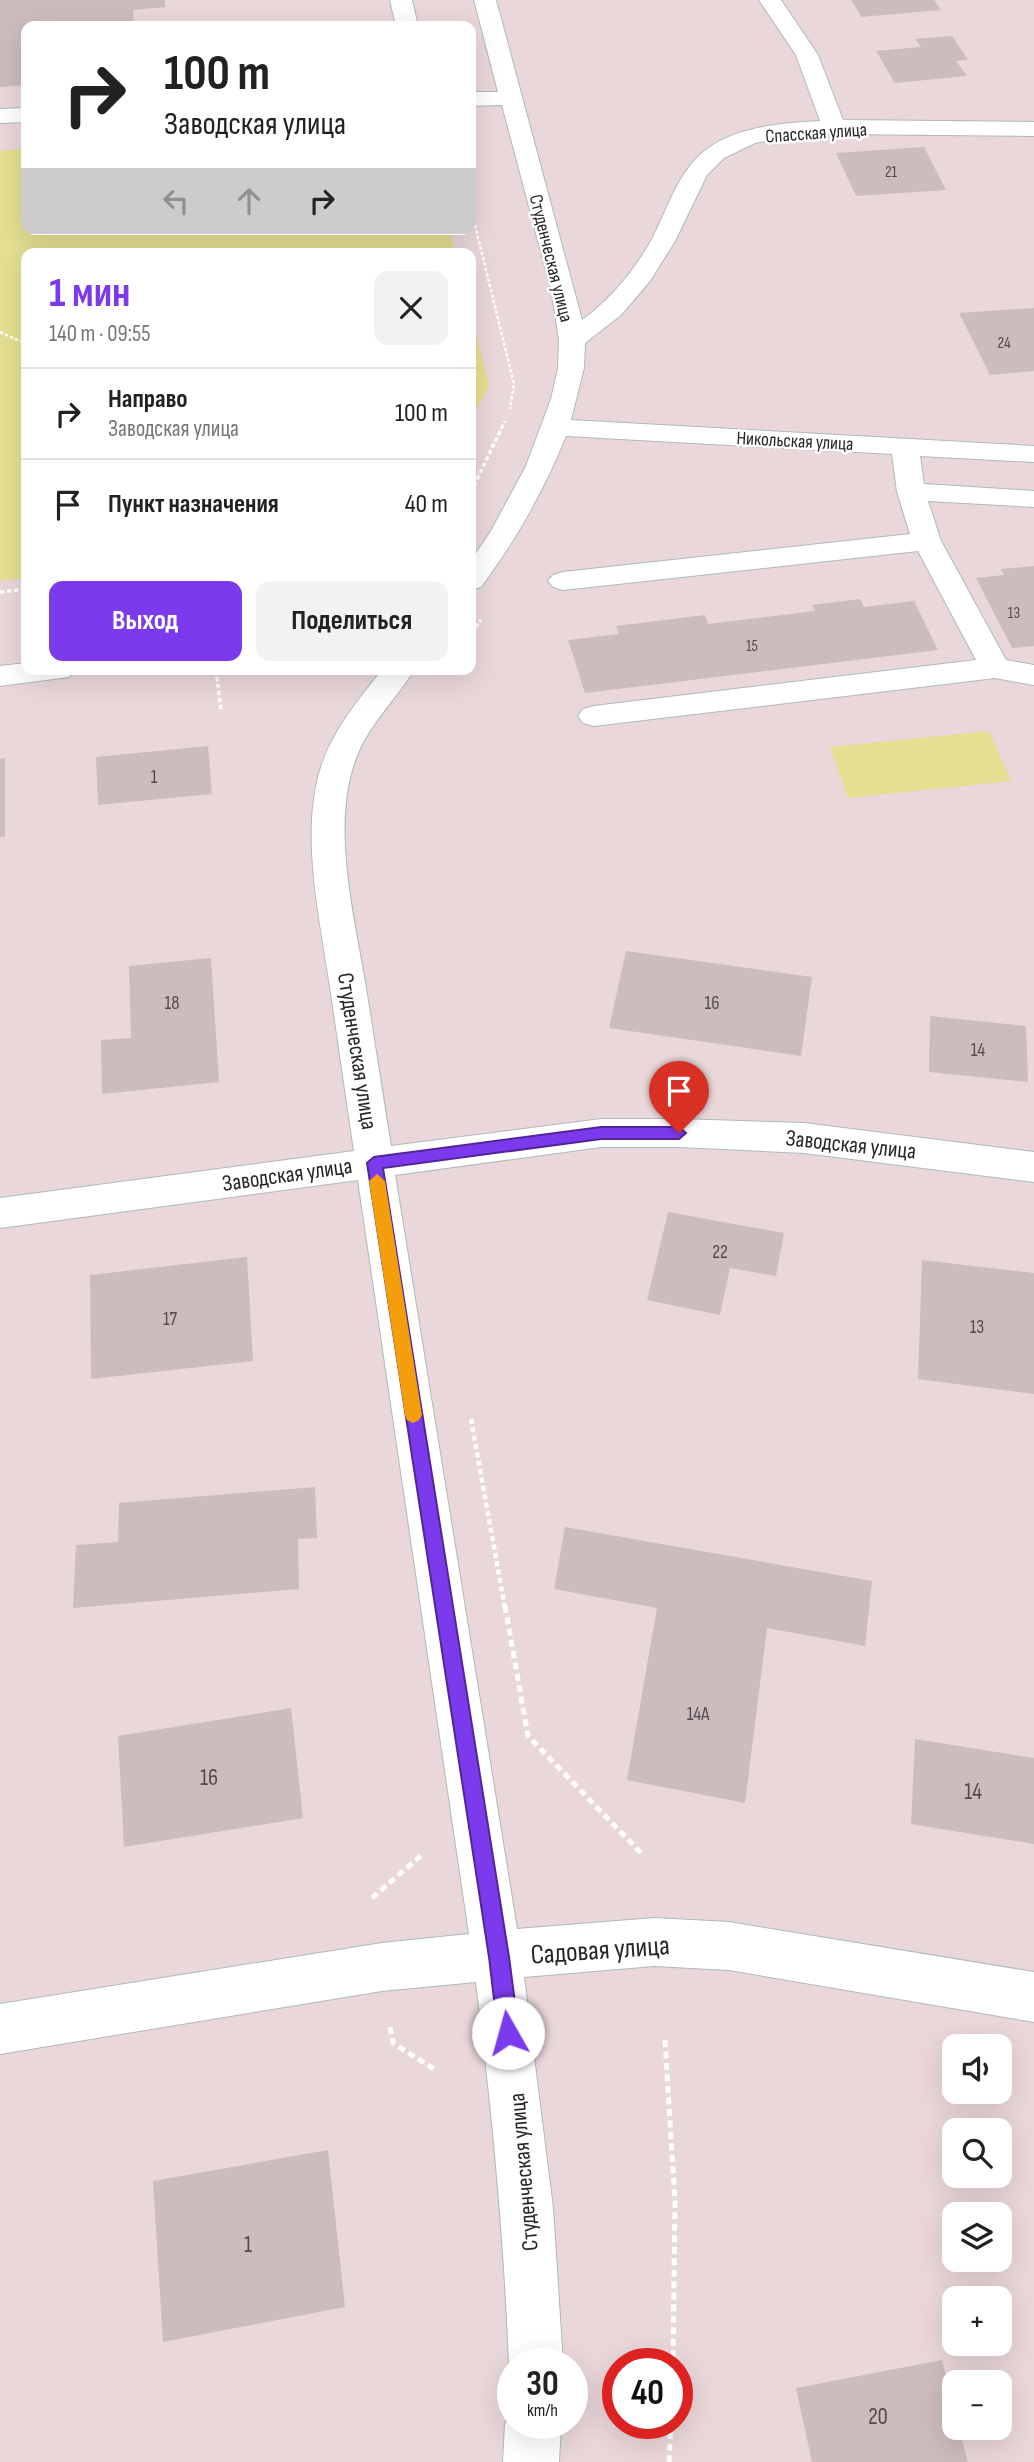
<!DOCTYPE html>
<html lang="ru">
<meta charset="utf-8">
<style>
body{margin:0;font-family:"Sofia Sans Condensed",sans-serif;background:#f2f2f2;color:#222;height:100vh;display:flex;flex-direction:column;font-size:26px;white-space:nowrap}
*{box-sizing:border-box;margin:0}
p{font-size:23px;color:#767676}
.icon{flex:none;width:38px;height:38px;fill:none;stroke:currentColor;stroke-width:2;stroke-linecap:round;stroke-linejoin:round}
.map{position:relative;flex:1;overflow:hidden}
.details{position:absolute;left:21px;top:248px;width:455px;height:427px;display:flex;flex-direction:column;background:#fff;border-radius:14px;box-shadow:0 7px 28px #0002}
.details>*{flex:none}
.hud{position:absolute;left:21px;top:21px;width:455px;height:214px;border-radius:14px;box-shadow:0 7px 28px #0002;background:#fff;color:#222;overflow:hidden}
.controls{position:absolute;left:942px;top:2034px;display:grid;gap:14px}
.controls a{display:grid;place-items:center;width:70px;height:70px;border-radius:14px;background:#fff;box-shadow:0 7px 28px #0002;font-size:35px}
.speed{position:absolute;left:497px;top:2348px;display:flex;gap:14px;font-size:35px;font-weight:700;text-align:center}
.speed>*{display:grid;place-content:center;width:91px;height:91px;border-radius:50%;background:#fff;box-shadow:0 7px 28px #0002;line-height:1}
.speed small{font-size:18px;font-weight:400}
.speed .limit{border:10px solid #d22;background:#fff;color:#111}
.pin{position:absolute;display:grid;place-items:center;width:60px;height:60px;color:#fff;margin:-72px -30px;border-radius:50% 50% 50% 0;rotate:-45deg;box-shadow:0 0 7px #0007}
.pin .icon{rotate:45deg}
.me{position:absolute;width:77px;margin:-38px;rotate:353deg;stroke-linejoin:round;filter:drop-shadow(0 0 5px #0008)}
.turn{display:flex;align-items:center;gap:24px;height:147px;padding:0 28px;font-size:32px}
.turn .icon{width:91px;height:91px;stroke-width:2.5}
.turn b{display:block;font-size:49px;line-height:60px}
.lanes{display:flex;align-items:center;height:66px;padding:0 28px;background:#0003;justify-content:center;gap:35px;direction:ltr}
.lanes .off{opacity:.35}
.round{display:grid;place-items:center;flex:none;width:74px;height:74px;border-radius:14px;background:#f2f2f2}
.summary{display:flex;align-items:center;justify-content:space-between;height:119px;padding:0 28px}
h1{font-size:42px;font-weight:700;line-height:52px;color:#7c3aed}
.cta{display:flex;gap:14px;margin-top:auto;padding:14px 28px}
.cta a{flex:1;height:80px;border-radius:14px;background:#7c3aed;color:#fff;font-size:28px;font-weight:700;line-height:80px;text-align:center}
.cta a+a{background:#f2f2f2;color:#222}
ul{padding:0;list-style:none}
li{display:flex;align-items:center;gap:21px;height:91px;padding:0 28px;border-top:2px solid #e0e0e0}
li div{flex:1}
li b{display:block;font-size:26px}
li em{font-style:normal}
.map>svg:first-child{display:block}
</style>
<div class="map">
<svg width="1034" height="2462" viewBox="0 0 1034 2462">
<rect width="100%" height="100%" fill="#ead7da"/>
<path fill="#e4df91" d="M 26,149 L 26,229 L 449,229 L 455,254 L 26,254 L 26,578 L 0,581 L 0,151 Z
M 471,315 L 489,386 L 471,419 Z
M 989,731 L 1011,781 L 848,798 L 830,747 Z"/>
<path fill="#ccbcbe" d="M 0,0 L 165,0 L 165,7 L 133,10 L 134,26 L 26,26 L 26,85 L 0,87 Z
M 851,0 L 934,0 L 941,10 L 862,17 Z
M 952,36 L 968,60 L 956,61 L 967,76 L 895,83 L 876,51 L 921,47 L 915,39 Z
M 924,147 L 946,190 L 856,196 L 836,153 Z
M 1034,308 L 1034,371 L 990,375 L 959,313 Z
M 1034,566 L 1034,646 L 1012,648 L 976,578 L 1004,575 L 1001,569 Z
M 860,599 L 864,607 L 914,601 L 938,650 L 585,693 L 568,640 L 619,634 L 616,626 L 705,615 L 708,624 L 815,611 L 812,605 Z
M 208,746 L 212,794 L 98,805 L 96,757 Z
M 5,758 L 5,837 L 0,837 L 0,759 Z
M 626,951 L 812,977 L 801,1056 L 609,1028 Z
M 211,958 L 219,1082 L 102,1094 L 101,1040 L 131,1038 L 129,966 Z
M 930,1016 L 1026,1026 L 1028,1082 L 929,1072 Z
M 668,1212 L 784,1233 L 776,1276 L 730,1268 L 720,1315 L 647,1300 Z
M 247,1257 L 253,1361 L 91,1379 L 90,1275 Z
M 922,1260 L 1034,1273 L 1034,1394 L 918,1379 Z
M 315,1487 L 317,1538 L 298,1539 L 299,1589 L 73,1608 L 76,1545 L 118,1542 L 119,1503 Z
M 565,1527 L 872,1581 L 865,1646 L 767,1628 L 745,1803 L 627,1780 L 657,1608 L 554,1589 Z
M 291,1708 L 303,1818 L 124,1847 L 118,1736 Z
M 915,1739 L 1034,1758 L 1034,1844 L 911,1824 Z
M 328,2150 L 345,2307 L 163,2342 L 153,2181 Z
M 942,2360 L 954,2406 L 954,2427 L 959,2427 L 968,2462 L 812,2462 L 796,2388 Z"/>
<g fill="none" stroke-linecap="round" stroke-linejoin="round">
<defs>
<path id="minor" d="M 390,0 L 412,0 L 418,26 L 396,26 Z
M 474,0 L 496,0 L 582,320 C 611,299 634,271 652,239 C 668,209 678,170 707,149 C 738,126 784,123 820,121 L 796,55 L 759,0 L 781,0 L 818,55 L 843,120 L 1034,122 L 1034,136 L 834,134 L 786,137 L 755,143 L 724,158 L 707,175 L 675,241 L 650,281 L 621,315 L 585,343 L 584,368 L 571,420 L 1034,446 L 1034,462 L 920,456 L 924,484 L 1034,491 L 1034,507 L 928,501 L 941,541 L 1006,660 L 1034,665 L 1034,685 L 995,678 L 594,726 L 583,723 L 578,716 L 583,709 L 594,706 L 976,660 L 918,551 L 563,590 L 553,587 L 548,581 L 553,575 L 563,572 L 910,534 L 897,492 L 892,454 L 566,436 C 544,490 516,540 481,587 L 471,590 L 471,561 L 491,531 L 526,466 L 551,399 L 558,368 L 559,340 L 552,293 L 502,105 L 471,106 L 471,92 L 498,92 Z
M 26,108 L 26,122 L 0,123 L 0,109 Z
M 26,663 L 26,670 L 73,670 L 69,677 L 0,686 L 0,666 Z
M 382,670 L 414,670 C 394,702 366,727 354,764 C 332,829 354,916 365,982 C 374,1037 382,1092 391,1146 L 601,1119 L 679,1119 L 804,1123 L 1034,1152 L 1034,1182 L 804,1153 L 679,1147 L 601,1147 L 395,1175 L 517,1929 L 654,1918 L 729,1922 L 1034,1972 L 1034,2022 L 729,1970 L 654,1966 L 524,1977 L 553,2208 L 563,2364 L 513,2364 L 513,2374 L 509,2364 C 504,2236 492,2109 476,1982 L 382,1991 L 0,2054 L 0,2004 L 382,1943 L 469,1934 L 358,1180 L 0,1228 L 0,1198 L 354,1151 C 346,1096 338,1042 330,987 C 320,919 299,830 322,764 C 334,729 359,699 382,670 Z
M 513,2406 L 513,2424 L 561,2424 L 559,2462 L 503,2462 L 505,2424 Z"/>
</defs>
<use href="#minor" stroke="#acbabc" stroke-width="2"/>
<path stroke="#fff" stroke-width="2.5" stroke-dasharray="3.5 2" stroke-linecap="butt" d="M 471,209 L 514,384 L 510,409
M 0,332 L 26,344"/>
<path stroke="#fff" stroke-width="3.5" stroke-dasharray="4.5 2.5" stroke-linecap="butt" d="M 471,492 L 505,421
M 0,592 L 26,589
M 471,633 L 481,620
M 216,670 L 221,710"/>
<path stroke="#fff" stroke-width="4.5" stroke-dasharray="5 3.5" stroke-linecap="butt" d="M 471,1419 L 505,1608"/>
<path stroke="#fff" stroke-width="5" stroke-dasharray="7 4.5" stroke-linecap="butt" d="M 505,1606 L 528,1736 L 644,1856
M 372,1898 L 423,1854
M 390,2027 L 393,2043 L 434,2069
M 665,2040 L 675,2202 L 673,2364
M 669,2462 L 671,2424"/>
<use href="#minor" fill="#fff" fill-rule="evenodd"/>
</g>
<path fill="#7c3aed" stroke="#51269a" stroke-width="2" d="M 601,1127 L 679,1127 L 686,1133 L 679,1139 L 601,1139 L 383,1168 L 509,1957 L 519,2033 L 515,2041 L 508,2044 L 501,2041 L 498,2033 L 489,1957 L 367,1163 L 374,1157 Z"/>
<path fill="#f59e0b" d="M 377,1174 L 385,1181 L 422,1415 L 419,1420 L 413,1423 L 407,1420 L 405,1415 L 369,1181 Z"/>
<g text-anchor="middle" stroke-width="5" stroke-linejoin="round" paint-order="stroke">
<g font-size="16" fill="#504c4d">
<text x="891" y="177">21</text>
<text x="1004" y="348">24</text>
<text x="1014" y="618">13</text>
<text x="752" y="651">15</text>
</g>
<g font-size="19" fill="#272727" stroke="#fff">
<text transform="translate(816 132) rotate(-4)" y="7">Спасская улица</text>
<text transform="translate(552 258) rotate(76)" y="7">Студенческая улица</text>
<text transform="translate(795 440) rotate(3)" y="7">Никольская улица</text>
</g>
<g font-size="19" fill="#504c4d">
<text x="154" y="783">1</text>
<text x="172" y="1009">18</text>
<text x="712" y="1009">16</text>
<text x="978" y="1056">14</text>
<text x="720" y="1258">22</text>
<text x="170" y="1325">17</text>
<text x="977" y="1333">13</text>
<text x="698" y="1720">14А</text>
</g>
<g font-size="23" fill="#272727" stroke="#fff">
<text transform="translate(358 1051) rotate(81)" y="8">Студенческая улица</text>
<text transform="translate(851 1144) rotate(6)" y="8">Заводская улица</text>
<text transform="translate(287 1174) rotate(-8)" y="8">Заводская улица</text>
<text transform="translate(523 2172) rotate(-95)" y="8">Студенческая улица</text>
</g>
<g font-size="23" fill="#504c4d">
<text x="209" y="1785">16</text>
<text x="973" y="1799">14</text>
<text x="248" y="2252">1</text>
<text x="878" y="2424">20</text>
</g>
<g font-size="28" fill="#272727" stroke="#fff">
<text transform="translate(600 1949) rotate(-4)" y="10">Садовая улица</text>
</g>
</g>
</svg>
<div class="controls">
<a><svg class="icon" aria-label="sound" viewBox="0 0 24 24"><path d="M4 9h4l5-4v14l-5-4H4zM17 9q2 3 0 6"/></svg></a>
<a><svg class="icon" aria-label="search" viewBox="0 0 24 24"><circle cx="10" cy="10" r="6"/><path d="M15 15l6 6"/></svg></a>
<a><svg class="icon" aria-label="layers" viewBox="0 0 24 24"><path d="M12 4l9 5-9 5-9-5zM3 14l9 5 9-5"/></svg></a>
<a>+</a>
<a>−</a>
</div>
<div class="speed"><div>30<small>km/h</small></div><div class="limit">40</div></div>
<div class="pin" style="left:679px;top:1133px;background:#d93025"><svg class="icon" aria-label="arrive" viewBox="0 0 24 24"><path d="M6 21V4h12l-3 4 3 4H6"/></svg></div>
<svg class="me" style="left:508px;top:2033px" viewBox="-20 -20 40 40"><circle r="19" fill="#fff"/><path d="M0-13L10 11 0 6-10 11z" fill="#7c3aed"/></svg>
<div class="hud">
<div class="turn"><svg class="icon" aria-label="right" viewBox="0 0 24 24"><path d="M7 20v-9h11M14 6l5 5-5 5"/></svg><div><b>100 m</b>Заводская улица</div></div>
<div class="lanes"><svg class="icon off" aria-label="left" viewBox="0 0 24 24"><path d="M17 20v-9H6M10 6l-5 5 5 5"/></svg><svg class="icon off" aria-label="ahead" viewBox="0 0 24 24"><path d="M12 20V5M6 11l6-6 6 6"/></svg><svg class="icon" aria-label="right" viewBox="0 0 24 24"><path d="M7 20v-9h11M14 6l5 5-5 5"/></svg></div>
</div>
<section class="details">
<div class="summary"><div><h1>1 мин</h1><p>140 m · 09:55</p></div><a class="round"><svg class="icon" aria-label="close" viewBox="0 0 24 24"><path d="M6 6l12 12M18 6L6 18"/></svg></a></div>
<ul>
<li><svg class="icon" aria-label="right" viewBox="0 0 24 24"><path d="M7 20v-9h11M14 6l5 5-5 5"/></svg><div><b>Направо</b><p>Заводская улица</p></div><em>100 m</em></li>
<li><svg class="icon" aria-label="arrive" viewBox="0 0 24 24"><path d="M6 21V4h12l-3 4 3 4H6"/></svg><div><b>Пункт назначения</b></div><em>40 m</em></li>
</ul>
<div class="cta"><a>Выход</a><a>Поделиться</a></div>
</section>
</div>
